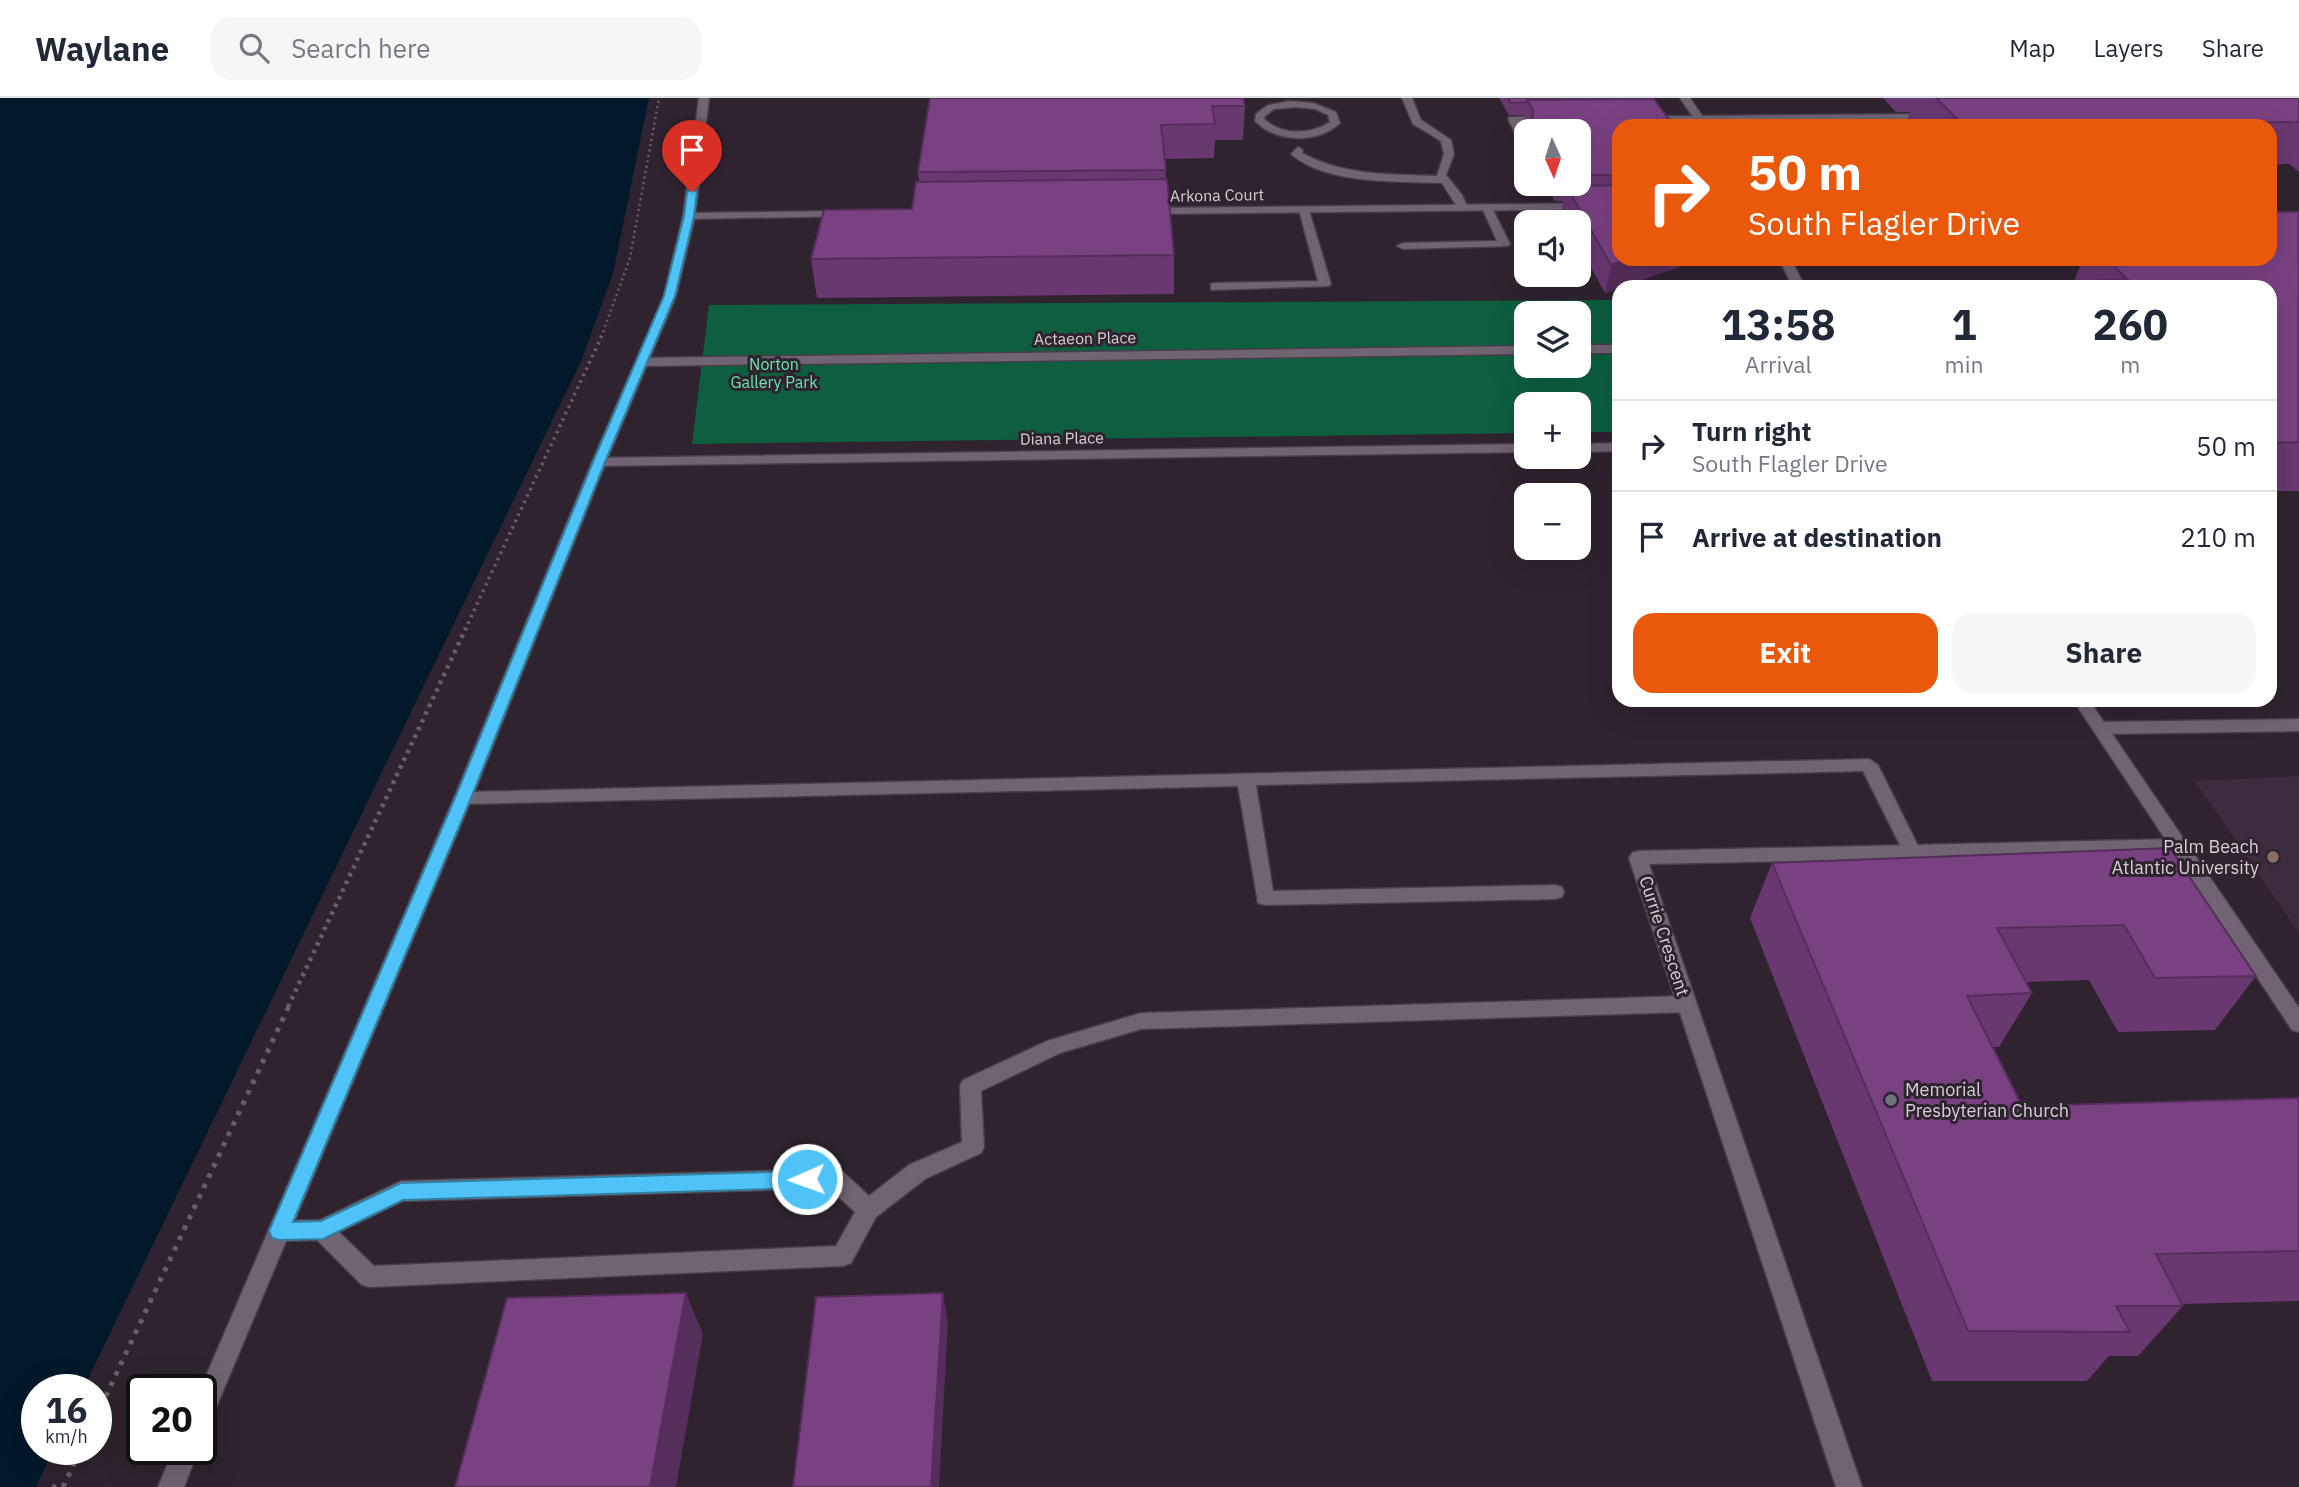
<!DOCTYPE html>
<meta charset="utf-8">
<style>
body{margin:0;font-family:"IBM Plex Sans",sans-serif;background:#f6f6f7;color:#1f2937;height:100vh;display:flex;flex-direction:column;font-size:26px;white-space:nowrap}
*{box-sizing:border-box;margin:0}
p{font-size:23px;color:#747a83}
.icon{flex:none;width:38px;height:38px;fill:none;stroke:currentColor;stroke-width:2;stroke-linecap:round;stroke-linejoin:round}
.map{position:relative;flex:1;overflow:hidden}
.side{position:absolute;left:1612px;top:182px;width:665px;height:427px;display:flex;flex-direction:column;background:#fff;border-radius:21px;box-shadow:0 7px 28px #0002}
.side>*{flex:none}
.top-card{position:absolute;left:1612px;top:21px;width:665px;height:147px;border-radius:21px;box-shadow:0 7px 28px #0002;background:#ea580c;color:#fff;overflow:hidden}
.needle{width:46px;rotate:177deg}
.buttons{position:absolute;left:1514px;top:21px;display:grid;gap:14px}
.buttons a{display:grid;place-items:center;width:77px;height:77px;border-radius:14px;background:#fff;box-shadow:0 7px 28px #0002;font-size:35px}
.speed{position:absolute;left:21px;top:1276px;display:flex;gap:14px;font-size:35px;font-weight:700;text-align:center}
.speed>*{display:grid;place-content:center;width:91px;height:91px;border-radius:50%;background:#fff;box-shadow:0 7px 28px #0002;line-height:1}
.speed small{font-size:18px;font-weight:400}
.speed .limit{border:4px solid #111;border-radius:10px;background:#fff;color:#111}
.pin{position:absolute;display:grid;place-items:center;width:60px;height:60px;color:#fff;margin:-72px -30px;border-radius:50% 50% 50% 0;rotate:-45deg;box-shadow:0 0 7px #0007}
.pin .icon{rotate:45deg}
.me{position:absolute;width:77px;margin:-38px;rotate:268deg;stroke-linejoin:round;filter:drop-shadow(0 0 5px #0008)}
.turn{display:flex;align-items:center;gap:24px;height:147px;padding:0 21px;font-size:32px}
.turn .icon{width:91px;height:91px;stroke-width:2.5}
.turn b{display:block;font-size:49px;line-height:60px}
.eta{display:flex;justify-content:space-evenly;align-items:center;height:119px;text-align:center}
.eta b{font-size:42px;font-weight:700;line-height:49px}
.cta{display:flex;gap:14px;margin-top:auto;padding:14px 21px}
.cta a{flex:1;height:80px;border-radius:21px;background:#ea580c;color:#fff;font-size:28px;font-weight:700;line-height:80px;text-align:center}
.cta a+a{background:#f6f6f7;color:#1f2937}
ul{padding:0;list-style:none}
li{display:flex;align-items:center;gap:21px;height:91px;padding:0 21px;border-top:2px solid #e0e1e3}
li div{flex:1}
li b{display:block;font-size:26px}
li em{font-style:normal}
header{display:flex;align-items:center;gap:42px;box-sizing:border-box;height:98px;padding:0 35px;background:#fff;border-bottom:2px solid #e0e1e3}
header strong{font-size:33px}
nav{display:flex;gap:38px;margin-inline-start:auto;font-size:24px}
.search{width:490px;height:63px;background:#f6f6f7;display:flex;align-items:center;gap:18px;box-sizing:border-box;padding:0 24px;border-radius:21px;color:#747a83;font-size:26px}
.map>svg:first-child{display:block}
</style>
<header>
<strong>Waylane</strong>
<div class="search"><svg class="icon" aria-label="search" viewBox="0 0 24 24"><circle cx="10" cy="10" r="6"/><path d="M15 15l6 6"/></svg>Search here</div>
<nav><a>Map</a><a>Layers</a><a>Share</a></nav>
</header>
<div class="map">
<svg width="2299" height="1389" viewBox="0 0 2299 1389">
<rect width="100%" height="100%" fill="#2f2330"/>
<path fill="#3c2d3e" d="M 2299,678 L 2299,835 L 2195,683 Z"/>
<path fill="#0d5f3f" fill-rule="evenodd" d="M 1619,202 L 1619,334 L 1579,334 L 1578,306 L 1526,306 L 1526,335 L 692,346 L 709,207 ZM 1526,215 L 1578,215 L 1578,268 L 1526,268 Z"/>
<path fill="#02182b" d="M 0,0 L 649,0 L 613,175 L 582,261 L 83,1291 L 37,1292 L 37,1351 L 54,1351 L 36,1389 L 0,1389 Z"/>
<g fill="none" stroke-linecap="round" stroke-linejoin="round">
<defs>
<path id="service" d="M 1402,0 L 1412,0 L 1421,22 L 1451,42 L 1454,56 L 1446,77 L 1462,97 L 1468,110 L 1467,112 L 1459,112 L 1442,85 C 1398,83 1326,87 1291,56 L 1298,49 L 1303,52 L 1302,55 C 1344,78 1390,76 1437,78 L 1444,56 L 1441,43 L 1413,26 Z
M 1290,3 L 1313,5 L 1336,14 L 1340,25 C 1318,46 1276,45 1255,23 L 1256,16 L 1268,7 ZM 1296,9 L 1315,11 L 1328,17 L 1330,24 C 1310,37 1283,37 1265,22 L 1264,19 L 1274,11 Z
M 1546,18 L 1551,21 L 1550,23 L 1519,24 L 1526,37 L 1526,50 L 1522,49 L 1508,21 L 1509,19 Z
M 1647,18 L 1700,18 L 1705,21 L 1700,24 L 1643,23 L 1642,21 Z
M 1487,107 L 1492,110 L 1510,146 L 1508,148 L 1403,151 L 1397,148 L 1403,145 L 1497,143 L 1482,110 Z
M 1300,110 L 1309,112 L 1331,186 L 1329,188 L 1211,192 L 1211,186 L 1215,185 L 1318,183 L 1299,112 Z
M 1869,661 L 1878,667 L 1921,754 L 1918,759 L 1906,759 L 1863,673 L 1256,687 L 1273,793 L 1555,787 L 1562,789 L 1564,794 L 1562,799 L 1555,801 L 1265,807 L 1258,805 L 1238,688 L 463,706 L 454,700 L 463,694 Z
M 1686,898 L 1693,900 L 1696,906 L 1693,912 L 1686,914 L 1141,931 L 1060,955 L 981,993 L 984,1049 L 981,1055 L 925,1081 L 876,1119 L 851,1165 L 843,1168 L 369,1189 L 361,1186 L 317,1142 L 279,1143 L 271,1140 L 268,1133 L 271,1126 L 279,1123 L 320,1122 L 401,1083 L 834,1071 L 842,1073 L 869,1098 L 909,1067 L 962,1044 L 960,988 L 963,982 L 1047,943 L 1141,915 ZM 829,1090 L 855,1114 L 836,1148 L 374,1168 L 339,1134 L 403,1103 Z"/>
<path id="minor" d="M 1931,16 L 1934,17 L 1934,21 L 1700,24 L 1695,21 L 1700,18 Z
M 1619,105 L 1619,111 L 1148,116 L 1143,113 L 1148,110 Z
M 847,113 L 852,116 L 851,118 L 689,121 L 683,118 L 689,115 Z
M 1578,247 L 1619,247 L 1619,255 L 1578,255 Z
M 1526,248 L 1526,256 L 644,268 L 638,264 L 644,260 Z
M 1619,345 L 1619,353 L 1578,354 L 1578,346 Z
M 1526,346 L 1526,354 L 599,368 L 592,364 L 599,360 Z
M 2299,621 L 2299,633 L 2100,636 L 2092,630 L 2100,624 Z
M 2178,741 L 2184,743 L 2187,748 L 2184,753 L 2178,755 L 1649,766 L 1862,1389 L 1836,1389 L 1629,760 L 1632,755 L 1638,753 Z"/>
<path id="tertiary" d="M 699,0 L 709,0 L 695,118 L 676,198 L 606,364 L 472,700 L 213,1317 L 210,1325 L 201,1329 L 200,1292 L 454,700 L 592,364 L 664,198 L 683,118 Z
M 1680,0 L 1690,0 L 1709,28 L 1699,28 Z
M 1779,161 L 1791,161 L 1805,189 L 1793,189 Z
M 2073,602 L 2089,602 L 2299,910 L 2299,934 L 2292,932 Z
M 174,1351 L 199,1351 L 184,1389 L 158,1389 Z"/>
</defs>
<use href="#service" stroke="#483e4a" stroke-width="3"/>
<use href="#minor" stroke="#483e4a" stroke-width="3"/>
<use href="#tertiary" stroke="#483e4a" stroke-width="3"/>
<path stroke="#685d69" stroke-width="2.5" stroke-dasharray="2 3.5" stroke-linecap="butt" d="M 603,234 L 630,160 L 659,0"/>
<path stroke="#685d69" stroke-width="3.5" stroke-dasharray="2.5 4.5" stroke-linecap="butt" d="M 465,532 L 604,233"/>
<path stroke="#685d69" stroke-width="4.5" stroke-dasharray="3.5 5" stroke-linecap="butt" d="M 288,909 L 466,530"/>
<path stroke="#685d69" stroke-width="5" stroke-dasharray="4.5 7" stroke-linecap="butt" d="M 96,1319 L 289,908
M 52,1389 L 64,1388
M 63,1389 L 81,1351"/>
<use href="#service" fill="#706372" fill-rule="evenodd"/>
<use href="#minor" fill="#706372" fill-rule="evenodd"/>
<use href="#tertiary" fill="#706372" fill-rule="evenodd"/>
</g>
<path fill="#693870" d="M 930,0 L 1245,8 L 1243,42 L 1215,42 L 1214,60 L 1165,61 L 1166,81 L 1174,157 L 1174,196 L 817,200 L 811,161 L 912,111 L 919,84 L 918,74 Z
M 1499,0 L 1642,0 L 1619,28 L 1619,161 L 1701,161 L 1605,195 L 1578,146 L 1578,124 L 1567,124 L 1561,114 L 1563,103 L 1555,103 L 1546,86 L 1578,86 L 1578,33 L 1527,33 L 1523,27 L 1525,17 L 1509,17 Z
M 1883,0 L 2299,0 L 2299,74 L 2289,66 L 2270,67 L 2270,28 L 1909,28 L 1906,25 L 1910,14 L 1896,14 Z
M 2299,114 L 2299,393 L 2270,393 L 2270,189 L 2063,189 L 2066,183 L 2074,183 L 2083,161 L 2270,161 Z
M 2170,750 L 2256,878 L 2215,932 L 2118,934 L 2089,882 L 2026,884 L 2032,895 L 1999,949 L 1993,949 L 2022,1008 L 2299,1000 L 2299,1203 L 2182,1206 L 2183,1208 L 2138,1258 L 2109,1258 L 2087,1283 L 1932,1283 L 1750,820 L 1772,765 Z"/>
<path fill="#552e5b" d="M 1629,161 L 1701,161 L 1605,195 L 1611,167 Z
M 686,1195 L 703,1236 L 676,1389 L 650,1389 Z
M 943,1195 L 948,1224 L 939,1389 L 931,1389 Z"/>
<path fill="#7a4182" stroke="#552e5b" stroke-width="2" d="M 930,0 L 1243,0 L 1245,8 L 1212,8 L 1215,26 L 1161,27 L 1166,72 L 918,74 Z
M 1508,0 L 1642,0 L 1643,1 L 1527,2 L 1527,4 L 1511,5 Z
M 1936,0 L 2299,0 L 2299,24 L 2207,25 L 2203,22 L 1961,25 Z
M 1654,1 L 1674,28 L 1619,28 L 1619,77 L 1578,77 L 1578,33 L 1535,33 L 1532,27 L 1533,12 L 1527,2 Z
M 1167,81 L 1174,157 L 811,161 L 824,112 L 912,111 L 916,84 Z
M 1619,87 L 1619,161 L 1629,161 L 1611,167 L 1566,88 Z
M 2270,114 L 2299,114 L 2299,344 L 2270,345 L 2270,189 L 2072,189 L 2066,183 L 2128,182 L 2107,161 L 2270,161 Z
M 2170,750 L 2256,878 L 2155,880 L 2124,827 L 1997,830 L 2032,895 L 1967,898 L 2022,1008 L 2299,1000 L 2299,1153 L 2156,1156 L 2183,1208 L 2116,1208 L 2130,1234 L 1968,1233 L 1772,765 Z
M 686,1195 L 650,1389 L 455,1389 L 507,1200 Z
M 943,1195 L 931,1389 L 793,1389 L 816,1199 Z"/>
<path fill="#4fc3f7" stroke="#337fa1" stroke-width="2" d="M 692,91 L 697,94 L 694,118 L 675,198 L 605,364 L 471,700 L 293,1124 L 321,1123 L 401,1085 L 807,1073 L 814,1075 L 817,1081 L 814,1087 L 807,1090 L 403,1102 L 323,1141 L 279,1142 L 272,1140 L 269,1133 L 455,700 L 593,364 L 664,198 L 684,118 L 687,94 Z"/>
<circle fill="#8d6e63" stroke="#2f2330" stroke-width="2.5" cx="2273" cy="759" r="7"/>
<circle fill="#6b7280" stroke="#2f2330" stroke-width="2.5" cx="1891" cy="1002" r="7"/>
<g text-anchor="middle" stroke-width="6" stroke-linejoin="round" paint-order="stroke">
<g font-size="16" fill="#d6ced7" stroke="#2f2330">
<text transform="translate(1217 97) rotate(-1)" y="6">Arkona Court</text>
<text transform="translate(1085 240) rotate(-1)" y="6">Actaeon Place</text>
<text transform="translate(1062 340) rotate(-1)" y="6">Diana Place</text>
</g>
<g font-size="16" fill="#63eaaa" stroke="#2f2330">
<text x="774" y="272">Norton<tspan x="774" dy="18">Gallery Park</tspan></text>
</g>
<g font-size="18" fill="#d6ced7" stroke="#2f2330" text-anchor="end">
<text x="2259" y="755">Palm Beach<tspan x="2259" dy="21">Atlantic University</tspan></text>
<text x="1905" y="998" text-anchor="start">Memorial<tspan x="1905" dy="21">Presbyterian Church</tspan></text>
</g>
<g font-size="18" fill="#d6ced7" stroke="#2f2330">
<text transform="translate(1664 838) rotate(72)" y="6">Currie Crescent</text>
</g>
</g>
</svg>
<div class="buttons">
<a><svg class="needle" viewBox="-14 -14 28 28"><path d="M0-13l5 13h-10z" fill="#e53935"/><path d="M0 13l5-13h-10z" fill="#747a83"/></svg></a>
<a><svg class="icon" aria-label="sound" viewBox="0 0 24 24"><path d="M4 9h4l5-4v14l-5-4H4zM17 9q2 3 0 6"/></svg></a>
<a><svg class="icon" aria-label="layers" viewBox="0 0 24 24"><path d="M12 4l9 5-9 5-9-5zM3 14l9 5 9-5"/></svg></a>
<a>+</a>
<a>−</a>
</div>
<div class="speed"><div>16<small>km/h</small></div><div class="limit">20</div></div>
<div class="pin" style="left:692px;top:94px;background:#d93025"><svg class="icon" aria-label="arrive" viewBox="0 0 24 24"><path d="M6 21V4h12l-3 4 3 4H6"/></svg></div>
<svg class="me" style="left:807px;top:1081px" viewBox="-20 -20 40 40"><circle r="17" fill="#4fc3f7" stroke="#fff" stroke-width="3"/><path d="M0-11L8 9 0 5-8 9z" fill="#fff"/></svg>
<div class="top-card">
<div class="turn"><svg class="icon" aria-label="right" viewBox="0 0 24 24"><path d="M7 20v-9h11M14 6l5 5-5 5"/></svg><div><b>50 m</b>South Flagler Drive</div></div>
</div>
<section class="side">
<div class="eta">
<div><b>13:58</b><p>Arrival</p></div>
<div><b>1</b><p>min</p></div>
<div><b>260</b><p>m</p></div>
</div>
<ul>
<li><svg class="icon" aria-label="right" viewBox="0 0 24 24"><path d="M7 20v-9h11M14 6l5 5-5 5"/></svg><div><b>Turn right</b><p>South Flagler Drive</p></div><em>50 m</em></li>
<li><svg class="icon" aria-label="arrive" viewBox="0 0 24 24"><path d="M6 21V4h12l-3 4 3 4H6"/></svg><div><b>Arrive at destination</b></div><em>210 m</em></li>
</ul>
<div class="cta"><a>Exit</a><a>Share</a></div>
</section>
</div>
